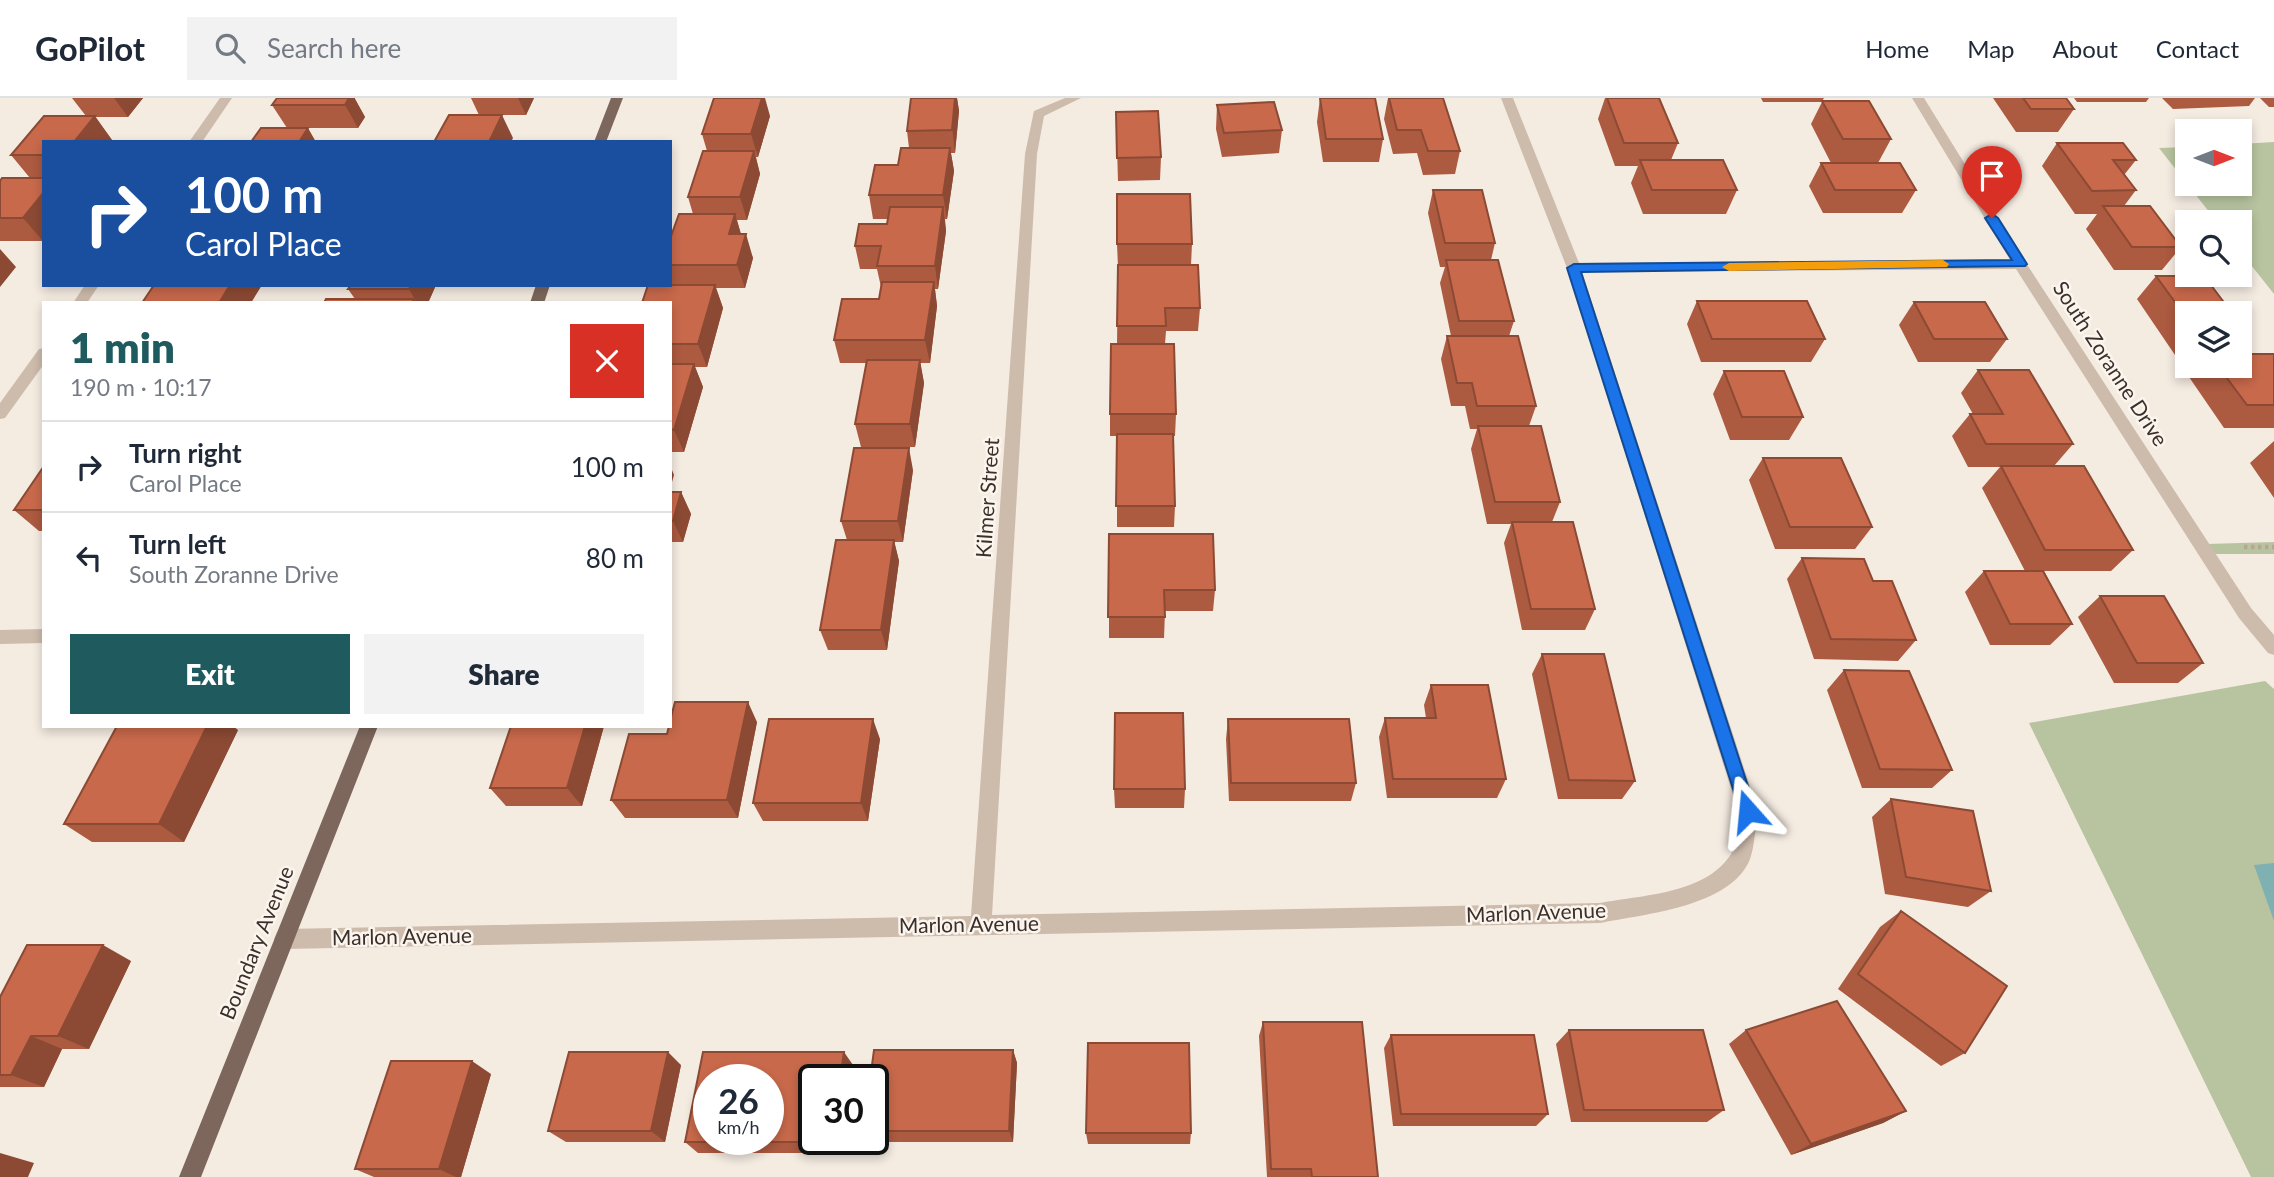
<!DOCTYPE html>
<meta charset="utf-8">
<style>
body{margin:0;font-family:Lato,sans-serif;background:#f2f2f3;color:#1f2937;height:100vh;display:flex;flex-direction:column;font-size:26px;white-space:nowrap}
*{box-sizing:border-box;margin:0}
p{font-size:23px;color:#747a83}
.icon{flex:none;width:38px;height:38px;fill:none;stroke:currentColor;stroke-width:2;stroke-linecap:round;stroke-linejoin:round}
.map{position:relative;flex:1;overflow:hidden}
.side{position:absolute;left:42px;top:203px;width:630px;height:427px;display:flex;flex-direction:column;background:#fff;border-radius:0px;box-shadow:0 4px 10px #0003}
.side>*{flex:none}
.banner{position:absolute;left:42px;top:42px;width:630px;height:147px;border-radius:0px;box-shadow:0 4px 10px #0003;background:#1a4fa0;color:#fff;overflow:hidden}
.needle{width:46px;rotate:90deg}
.controls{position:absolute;left:2175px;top:21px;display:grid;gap:14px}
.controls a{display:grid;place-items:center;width:77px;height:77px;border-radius:0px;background:#fff;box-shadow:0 4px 10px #0003;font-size:35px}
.speed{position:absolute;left:693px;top:966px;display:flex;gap:14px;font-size:35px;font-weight:700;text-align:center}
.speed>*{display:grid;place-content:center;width:91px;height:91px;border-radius:50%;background:#fff;box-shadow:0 4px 10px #0003;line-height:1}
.speed small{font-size:18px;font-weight:400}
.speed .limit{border:4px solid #111;border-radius:10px;background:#fff;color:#111}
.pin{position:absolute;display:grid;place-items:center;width:60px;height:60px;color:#fff;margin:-72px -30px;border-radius:50% 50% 50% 0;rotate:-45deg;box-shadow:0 0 7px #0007}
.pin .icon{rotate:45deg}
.me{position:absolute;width:77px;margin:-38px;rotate:342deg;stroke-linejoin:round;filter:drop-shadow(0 0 5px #0008)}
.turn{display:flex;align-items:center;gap:24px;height:147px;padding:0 28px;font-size:32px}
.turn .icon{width:91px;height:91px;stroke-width:2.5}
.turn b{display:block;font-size:49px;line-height:60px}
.round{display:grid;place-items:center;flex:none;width:74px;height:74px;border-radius:0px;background:#f2f2f3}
.summary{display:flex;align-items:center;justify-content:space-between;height:119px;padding:0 28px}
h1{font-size:42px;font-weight:800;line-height:52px;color:#1f5a5e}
.primary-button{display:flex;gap:14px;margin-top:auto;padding:14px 28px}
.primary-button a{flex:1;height:80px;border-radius:0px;background:#1f5a5e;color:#fff;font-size:28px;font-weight:800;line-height:80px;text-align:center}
.primary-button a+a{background:#f2f2f3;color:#1f2937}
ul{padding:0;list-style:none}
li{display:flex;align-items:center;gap:21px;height:91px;padding:0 28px;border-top:2px solid #e0e1e3}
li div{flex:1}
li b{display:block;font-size:26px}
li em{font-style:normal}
header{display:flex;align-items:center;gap:42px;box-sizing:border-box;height:98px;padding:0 35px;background:#fff;border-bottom:2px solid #e0e1e3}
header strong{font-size:33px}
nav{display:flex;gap:38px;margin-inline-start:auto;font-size:24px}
.search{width:490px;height:63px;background:#f2f2f3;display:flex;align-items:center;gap:18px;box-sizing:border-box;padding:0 24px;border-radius:0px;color:#747a83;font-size:26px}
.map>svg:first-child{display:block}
</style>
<header>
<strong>GoPilot</strong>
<div class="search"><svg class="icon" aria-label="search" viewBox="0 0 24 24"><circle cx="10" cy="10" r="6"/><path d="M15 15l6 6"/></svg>Search here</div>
<nav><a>Home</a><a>Map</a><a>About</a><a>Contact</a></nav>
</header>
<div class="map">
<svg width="2274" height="1079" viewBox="0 0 2274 1079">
<rect width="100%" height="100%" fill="#f4ebe1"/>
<path fill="#b8c4a0" d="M 2274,44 L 2274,196 L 2240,153 L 2240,124 L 2217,124 L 2159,50 L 2187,49 L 2188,86 L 2240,86 L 2240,46 Z
M 2274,444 L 2274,456 L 2215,456 L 2207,446 Z
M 2265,583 L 2274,591 L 2274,1079 L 2251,1079 L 2029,625 Z"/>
<path fill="#7fb0b2" d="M 2274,765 L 2274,823 L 2254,767 Z"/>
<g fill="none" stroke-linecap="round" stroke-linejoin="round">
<path stroke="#b9a596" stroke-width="4.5" stroke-dasharray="3.5 3.5" stroke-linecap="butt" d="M 2244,449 L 2274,449"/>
<path fill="#cdbbac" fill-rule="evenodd" d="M 220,0 L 232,0 L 202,44 L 189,44 Z
M 1065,0 L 1081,0 L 1044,18 L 1037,56 L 992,817 L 1600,805 C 1642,797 1706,796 1731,756 C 1737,746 1736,725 1738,713 L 1567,170 L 1501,0 L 1513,0 L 1579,165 L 2010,162 L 1912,0 L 1924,0 L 2026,165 L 2251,510 L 2274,537 L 2274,557 L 2268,555 L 2239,520 L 2016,171 L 1582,174 L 1758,713 C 1755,728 1755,747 1750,761 C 1731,809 1644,816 1600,825 L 284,851 L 277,848 L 274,841 L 277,834 L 284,831 L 971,818 L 1025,56 L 1034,13 Z
M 85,187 L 99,187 L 87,205 L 73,205 Z
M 44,250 L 44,266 L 5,320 L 0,321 L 0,305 L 39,251 Z
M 44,531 L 44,545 L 0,546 L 0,532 Z"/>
<path fill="#7d675c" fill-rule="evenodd" d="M 611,0 L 623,0 L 606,44 L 594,44 Z
M 536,187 L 550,187 L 544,205 L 530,205 Z
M 360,628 L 378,628 L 201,1079 L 179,1079 Z"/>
</g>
<path fill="#ac5a40" d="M 72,0 L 143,0 L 128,19 L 95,19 L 112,42 L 110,44 L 44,44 L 44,142 L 43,143 L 0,143 L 0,83 L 30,80 L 11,57 L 86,18 Z
M 471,0 L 534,0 L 526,17 L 479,17 Z
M 911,0 L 957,0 L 959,13 L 955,55 L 951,55 L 954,73 L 947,121 L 945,121 L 946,133 L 938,191 L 935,191 L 937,208 L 930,265 L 920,265 L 924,285 L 915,349 L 861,349 L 855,326 L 866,265 L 840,265 L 834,242 L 879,201 L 881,189 L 877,171 L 860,171 L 855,148 L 887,126 L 888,121 L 873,121 L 869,97 L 898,67 L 909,50 L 907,33 Z
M 1320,0 L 1383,41 L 1379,64 L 1323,64 L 1317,24 Z
M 1388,0 L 1443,0 L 1460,53 L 1455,76 L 1423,77 L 1417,55 L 1393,56 L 1384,21 Z
M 1605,0 L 1659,0 L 1678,45 L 1671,62 L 1737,92 L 1726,116 L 1643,116 L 1631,85 L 1638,68 L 1615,68 L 1598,21 Z
M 1761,0 L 1824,0 L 1822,3 L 1891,41 L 1878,65 L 1831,65 L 1811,26 L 1822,4 L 1763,4 Z
M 1993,0 L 2066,0 L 2074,11 L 2058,34 L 2016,34 Z
M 2074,0 L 2149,0 L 2146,4 L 2077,4 Z
M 2162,0 L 2255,0 L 2249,8 L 2173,11 Z
M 2260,0 L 2274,0 L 2274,9 L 2269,9 Z
M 355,1 L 365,19 L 358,30 L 287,30 L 272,7 Z
M 1217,7 L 1282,32 L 1279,55 L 1222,59 L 1216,31 Z
M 1116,14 L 1161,59 L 1160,82 L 1118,83 Z
M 770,18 L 758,59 L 756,59 L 760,76 L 747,122 L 737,122 L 741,136 L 753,160 L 745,190 L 716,190 L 723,210 L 707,269 L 695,269 L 703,289 L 684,354 L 670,354 L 670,141 L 693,116 L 688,99 L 707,53 L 702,36 Z
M 2057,45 L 2136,62 L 2124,77 L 2136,92 L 2124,108 L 2181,149 L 2162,172 L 2114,172 L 2086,131 L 2097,116 L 2075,116 L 2042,68 Z
M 1821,65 L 1916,92 L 1902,115 L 1823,115 L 1809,88 Z
M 1433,92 L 1495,145 L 1491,162 L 1514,223 L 1509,238 L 1536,308 L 1529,328 L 1560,404 L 1552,424 L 1595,511 L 1585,532 L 1522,532 L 1504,445 L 1511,426 L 1487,426 L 1471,351 L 1477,331 L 1470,331 L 1465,308 L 1451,308 L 1441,261 L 1447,238 L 1451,238 L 1440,185 L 1445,169 L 1440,169 L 1428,115 Z
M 1117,146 L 1192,146 L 1191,167 L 1200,210 L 1198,233 L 1166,233 L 1165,246 L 1176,316 L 1175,338 L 1173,338 L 1175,408 L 1174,429 L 1117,429 L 1117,338 L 1110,338 L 1110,316 L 1117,246 L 1118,169 Z
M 2156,178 L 2188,215 L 2188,257 L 2175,257 L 2137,201 Z
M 351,187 L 436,187 L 428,205 L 324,205 L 355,201 L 348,191 Z
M 1697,203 L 1825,241 L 1811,264 L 1701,264 L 1687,226 Z
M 1914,204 L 2007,241 L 1990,264 L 1918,264 L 1899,227 Z
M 2240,226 L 2246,234 L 2240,241 Z
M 2274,256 L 2274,330 L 2224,330 L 2189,279 L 2199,268 L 2240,268 Z
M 1978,272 L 2073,346 L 2054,368 L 2133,452 L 2111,473 L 2044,473 L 2072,526 L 2050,547 L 1990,547 L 1965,494 L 1984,473 L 2025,473 L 1982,390 L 2000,369 L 1968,369 L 1952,338 L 1970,316 L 1973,316 L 1961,295 Z
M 1724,273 L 1803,319 L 1789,342 L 1730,342 L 1713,296 Z
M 2274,343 L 2274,400 L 2250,365 Z
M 1763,360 L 1872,429 L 1855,451 L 1775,451 L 1749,382 Z
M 44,368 L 44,433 L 39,433 L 14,412 Z
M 913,372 L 903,444 L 894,444 L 899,463 L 887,552 L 828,552 L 820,532 L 847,442 L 841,423 Z
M 670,394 L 681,394 L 691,416 L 683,444 L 670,444 Z
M 1109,436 L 1215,492 L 1213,513 L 1165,513 L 1164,540 L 1109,540 Z
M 1802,460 L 1916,542 L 1898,563 L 1814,561 L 1787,481 Z
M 2100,498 L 2203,565 L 2178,585 L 2114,585 L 2078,519 Z
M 1542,556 L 1635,683 L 1622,701 L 1558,701 L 1532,576 Z
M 1844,572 L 1952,672 L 1932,690 L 1862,690 L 1827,592 Z
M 1431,587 L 1506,681 L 1497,700 L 1387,700 L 1379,639 L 1385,620 L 1426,620 L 1424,607 Z
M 1228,621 L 1356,685 L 1351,703 L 1229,703 L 1226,641 Z
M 757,624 L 738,720 L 625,720 L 611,702 L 667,636 Z
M 604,628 L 582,708 L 506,708 L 490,690 Z
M 238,632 L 184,744 L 92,744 L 64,726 Z
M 880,641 L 868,723 L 763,723 L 753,705 Z
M 1114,691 L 1185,691 L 1184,710 L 1115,710 Z
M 1891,701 L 1991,793 L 1968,809 L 1885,796 L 1872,719 Z
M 1901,813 L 1965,955 L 1941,968 L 1838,891 L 1880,829 Z
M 131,863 L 89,951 L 62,951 L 44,989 L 0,989 L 0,899 Z
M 1263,924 L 1378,1079 L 1267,1079 L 1259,938 Z
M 1569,932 L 1724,1012 L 1707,1024 L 1571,1024 L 1556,946 Z
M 1746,932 L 1906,1013 L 1883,1025 L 1791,1057 L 1729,946 Z
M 1391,937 L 1548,1016 L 1536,1028 L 1393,1028 L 1384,950 Z
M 1013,952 L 1017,965 L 1013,1044 L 872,1044 L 870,1041 L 873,1041 L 873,982 Z
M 681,967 L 665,1044 L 566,1044 L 548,1033 Z
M 853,967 L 841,1055 L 698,1055 L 685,1044 Z
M 491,976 L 461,1079 L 374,1079 L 355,1071 Z
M 1086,1035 L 1191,1035 L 1190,1046 L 1088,1046 Z"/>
<path fill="#8c4a34" d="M 114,0 L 143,0 L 128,19 Z
M 333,0 L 355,0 L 355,1 L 365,19 L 358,30 L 345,7 Z
M 518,0 L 534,0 L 526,17 Z
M 762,0 L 765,0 L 770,18 L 758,59 L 751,36 Z
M 949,0 L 957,0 L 959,13 L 955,55 Z
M 502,17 L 513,40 L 511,44 L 489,44 Z
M 95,18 L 112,42 L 110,44 L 74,44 Z
M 308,30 L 316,44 L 299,44 Z
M 950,50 L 954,73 L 947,121 L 943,97 Z
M 754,53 L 760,76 L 747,122 L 740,99 Z
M 44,94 L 44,142 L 43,143 L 23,120 Z
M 943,109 L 946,133 L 938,191 L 935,168 Z
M 735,116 L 742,140 L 729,136 Z
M 746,136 L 753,160 L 745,190 L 737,167 Z
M 0,151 L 16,169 L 0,189 Z
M 934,184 L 937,208 L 930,265 L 925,242 Z
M 230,187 L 262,187 L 251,205 L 219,205 Z
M 411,187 L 436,187 L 428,205 L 417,205 L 409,191 Z
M 715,187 L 723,210 L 707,269 L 698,246 Z
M 920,262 L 924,285 L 915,349 L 910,326 Z
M 694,266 L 703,289 L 684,354 L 674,332 Z
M 909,350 L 913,372 L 903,444 L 898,423 Z
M 670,367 L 674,377 L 670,391 Z
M 681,394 L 691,416 L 683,444 L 673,423 Z
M 894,442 L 899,463 L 887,552 L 881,532 Z
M 748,604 L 757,624 L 738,720 L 727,702 Z
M 873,621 L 880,641 L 868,723 L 861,705 Z
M 207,628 L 233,628 L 238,632 L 184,744 L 159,726 Z
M 585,628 L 604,628 L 582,708 L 567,690 Z
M 103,847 L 131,863 L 89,951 L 58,938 Z
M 31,938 L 62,951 L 44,989 L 11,977 Z
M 1013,952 L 1017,965 L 1013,1044 L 1009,1033 Z
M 668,954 L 681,967 L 665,1044 L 651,1033 Z
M 844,954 L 853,967 L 851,982 L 840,982 Z
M 472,963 L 491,976 L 461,1079 L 456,1079 L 439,1071 Z
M 1906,1013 L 1883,1025 L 1791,1057 L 1811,1046 Z
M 833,1041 L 843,1041 L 841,1055 L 832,1044 Z
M 0,1055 L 34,1065 L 28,1079 L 0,1079 Z"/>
<path fill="#c8694b" stroke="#8c4a34" stroke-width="2" fill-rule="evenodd" d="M 277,0 L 349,0 L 345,7 L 272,7 Z
M 714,0 L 762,0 L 751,36 L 702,36 Z
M 911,0 L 955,0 L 952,32 L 907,33 Z
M 1320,0 L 1375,0 L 1383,41 L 1326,41 Z
M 1389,0 L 1443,0 L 1460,53 L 1428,53 L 1421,32 L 1397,32 Z
M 1607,0 L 1659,0 L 1678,45 L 1624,45 Z
M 2023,0 L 2066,0 L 2074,11 L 2031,11 Z
M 1822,3 L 1869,3 L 1891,41 L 1843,41 Z
M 1274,4 L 1282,32 L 1224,35 L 1217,7 Z
M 1158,13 L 1161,59 L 1117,60 L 1116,14 Z
M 449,17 L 502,17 L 489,44 L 434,44 Z
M 44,18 L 95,18 L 74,44 L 44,44 L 44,57 L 11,57 Z
M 261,30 L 308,30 L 299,44 L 251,44 Z
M 2057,45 L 2123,45 L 2136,62 L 2113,62 L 2136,92 L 2092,93 Z
M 901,50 L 950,50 L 943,97 L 869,97 L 875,67 L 898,67 Z
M 703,53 L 754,53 L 740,99 L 688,99 Z
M 1640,62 L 1723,62 L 1737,92 L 1652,92 Z
M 1821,65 L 1900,65 L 1916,92 L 1835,92 Z
M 2,80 L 44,80 L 44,94 L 23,120 L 0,120 L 0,83 Z
M 1433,92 L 1482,92 L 1495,145 L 1445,145 Z
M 1117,96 L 1190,96 L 1192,146 L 1117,146 Z
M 2103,108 L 2150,108 L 2181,149 L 2132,149 Z
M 890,109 L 943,109 L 935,168 L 877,168 L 881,148 L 855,148 L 859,126 L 887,126 Z
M 679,116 L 735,116 L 729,136 L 746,136 L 737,167 L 670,167 L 670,141 Z
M 1446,162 L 1498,162 L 1514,223 L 1459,223 Z
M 1118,167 L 1198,167 L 1200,210 L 1165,210 L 1166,228 L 1117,228 Z
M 2156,178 L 2204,178 L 2232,215 L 2188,215 L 2188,222 Z
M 882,184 L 934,184 L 925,242 L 834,242 L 842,201 L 879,201 Z
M 154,187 L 230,187 L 219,205 L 142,205 Z
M 351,187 L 411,187 L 409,191 L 348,191 Z
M 648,187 L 715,187 L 698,246 L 670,246 L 670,205 L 642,205 Z
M 326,201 L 414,201 L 412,205 L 324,205 Z
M 1697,203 L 1807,203 L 1825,241 L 1712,241 Z
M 1914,204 L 1985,204 L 2007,241 L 1934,241 Z
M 2240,226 L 2246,234 L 2240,234 Z
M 1447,238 L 1518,238 L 1536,308 L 1477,308 L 1472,285 L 1457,285 Z
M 1111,246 L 1174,246 L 1176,316 L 1110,316 Z
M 2240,256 L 2274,256 L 2274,307 L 2247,307 L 2218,268 L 2240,268 Z
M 867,262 L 920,262 L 910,326 L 855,326 Z
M 670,266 L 694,266 L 674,332 L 670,331 Z
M 1978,272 L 2029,272 L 2073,346 L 1986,346 L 1970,316 L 2003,316 Z
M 1724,273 L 1784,273 L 1803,319 L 1742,319 Z
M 1478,328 L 1541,328 L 1560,404 L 1495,404 Z
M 1117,336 L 1173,336 L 1175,408 L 1116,408 Z
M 854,350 L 909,350 L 898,423 L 841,423 Z
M 1763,360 L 1841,360 L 1872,429 L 1790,429 Z
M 44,368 L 44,412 L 14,412 Z
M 2001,368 L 2084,368 L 2133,452 L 2045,452 Z
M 670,394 L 681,394 L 673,423 L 670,423 Z
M 1512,424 L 1573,424 L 1595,511 L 1531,511 Z
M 1109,436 L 1213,436 L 1215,492 L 1164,492 L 1165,519 L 1108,519 Z
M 836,442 L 894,442 L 881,532 L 820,532 Z
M 1802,460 L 1864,461 L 1873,483 L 1892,483 L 1916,542 L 1831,541 Z
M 1984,473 L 2043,473 L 2072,526 L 2010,526 Z
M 2100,498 L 2164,498 L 2203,565 L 2137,565 Z
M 1542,556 L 1604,556 L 1635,683 L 1569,682 Z
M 1844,572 L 1909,573 L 1952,672 L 1880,671 Z
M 1431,587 L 1488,587 L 1506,681 L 1393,681 L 1385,620 L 1436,620 Z
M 675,604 L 748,604 L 727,702 L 611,702 L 629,636 L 667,636 L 669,628 L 670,628 L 670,623 Z
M 1115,615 L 1183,615 L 1185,691 L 1114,691 Z
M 769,621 L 873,621 L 861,705 L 753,705 Z
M 1228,621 L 1349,621 L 1356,685 L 1231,685 Z
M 117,628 L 207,628 L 159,726 L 64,726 Z
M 511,628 L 585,628 L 567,690 L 490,690 Z
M 1891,701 L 1973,713 L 1991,793 L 1906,779 Z
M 1901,813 L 2007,888 L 1965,955 L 1858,876 Z
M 27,847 L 103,847 L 58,938 L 31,938 L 11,977 L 0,977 L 0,899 Z
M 1837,903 L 1906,1013 L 1811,1046 L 1746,932 Z
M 1263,924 L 1362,924 L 1378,1079 L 1312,1079 L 1311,1071 L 1271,1071 Z
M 1569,932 L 1703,932 L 1724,1012 L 1584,1012 Z
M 1391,937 L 1534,937 L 1548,1016 L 1401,1016 Z
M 1088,945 L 1189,945 L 1191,1035 L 1086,1035 Z
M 874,952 L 1013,952 L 1009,1033 L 873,1033 L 873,982 L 870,982 Z
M 569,954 L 668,954 L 651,1033 L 548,1033 Z
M 703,954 L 844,954 L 840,982 L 814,982 L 814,1041 L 833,1041 L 832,1044 L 685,1044 ZM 709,982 L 768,982 L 768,1041 L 709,1041 Z
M 391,963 L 472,963 L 439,1071 L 355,1071 Z"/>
<path fill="#1a73e8" stroke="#114b97" stroke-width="2" d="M 1992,116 L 1998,120 L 2027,166 L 2025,168 L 1581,174 L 1756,713 L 1754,719 L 1748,721 L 1742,719 L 1567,170 L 1574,166 L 2012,162 L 1985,120 Z"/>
<path fill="#f59e0b" d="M 1943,162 L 1949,166 L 1947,169 L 1729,173 L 1722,169 L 1729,165 Z"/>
<g text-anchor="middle" stroke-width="5" stroke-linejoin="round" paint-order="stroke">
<g font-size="21" fill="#3b302b" stroke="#fbf5ee">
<text transform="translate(2110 266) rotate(57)" y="7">South Zoranne Drive</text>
<text transform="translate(988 400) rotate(-86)" y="7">Kilmer Street</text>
<text transform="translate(1536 815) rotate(-2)" y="7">Marlon Avenue</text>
<text transform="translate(969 827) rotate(-1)" y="7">Marlon Avenue</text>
<text transform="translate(402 839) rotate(-1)" y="7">Marlon Avenue</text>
<text transform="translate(257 845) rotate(-68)" y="7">Boundary Avenue</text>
</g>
</g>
</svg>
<div class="controls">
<a><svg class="needle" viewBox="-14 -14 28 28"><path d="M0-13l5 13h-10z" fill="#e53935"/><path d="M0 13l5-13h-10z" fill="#747a83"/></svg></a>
<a><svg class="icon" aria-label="search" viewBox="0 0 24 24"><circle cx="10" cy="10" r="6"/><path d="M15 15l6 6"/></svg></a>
<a><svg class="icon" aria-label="layers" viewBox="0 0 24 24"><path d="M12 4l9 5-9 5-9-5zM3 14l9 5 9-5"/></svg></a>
</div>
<div class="speed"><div>26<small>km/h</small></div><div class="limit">30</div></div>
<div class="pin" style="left:1992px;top:120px;background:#d93025"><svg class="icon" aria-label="arrive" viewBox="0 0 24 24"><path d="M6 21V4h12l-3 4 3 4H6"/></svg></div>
<svg class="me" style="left:1748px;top:713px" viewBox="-20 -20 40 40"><path d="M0-17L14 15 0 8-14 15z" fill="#1a73e8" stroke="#fff" stroke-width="4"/></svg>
<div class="banner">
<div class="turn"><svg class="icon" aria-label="right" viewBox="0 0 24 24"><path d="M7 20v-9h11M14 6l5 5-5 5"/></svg><div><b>100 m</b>Carol Place</div></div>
</div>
<section class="side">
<div class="summary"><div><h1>1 min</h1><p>190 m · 10:17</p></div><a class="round" style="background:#d93025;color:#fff"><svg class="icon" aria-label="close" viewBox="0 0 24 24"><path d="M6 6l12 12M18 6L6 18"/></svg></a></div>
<ul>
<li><svg class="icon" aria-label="right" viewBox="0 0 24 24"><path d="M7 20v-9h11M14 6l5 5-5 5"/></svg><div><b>Turn right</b><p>Carol Place</p></div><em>100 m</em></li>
<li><svg class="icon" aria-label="left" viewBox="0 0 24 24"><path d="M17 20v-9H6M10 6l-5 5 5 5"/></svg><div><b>Turn left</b><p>South Zoranne Drive</p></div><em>80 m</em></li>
</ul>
<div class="primary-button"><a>Exit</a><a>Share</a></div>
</section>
</div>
